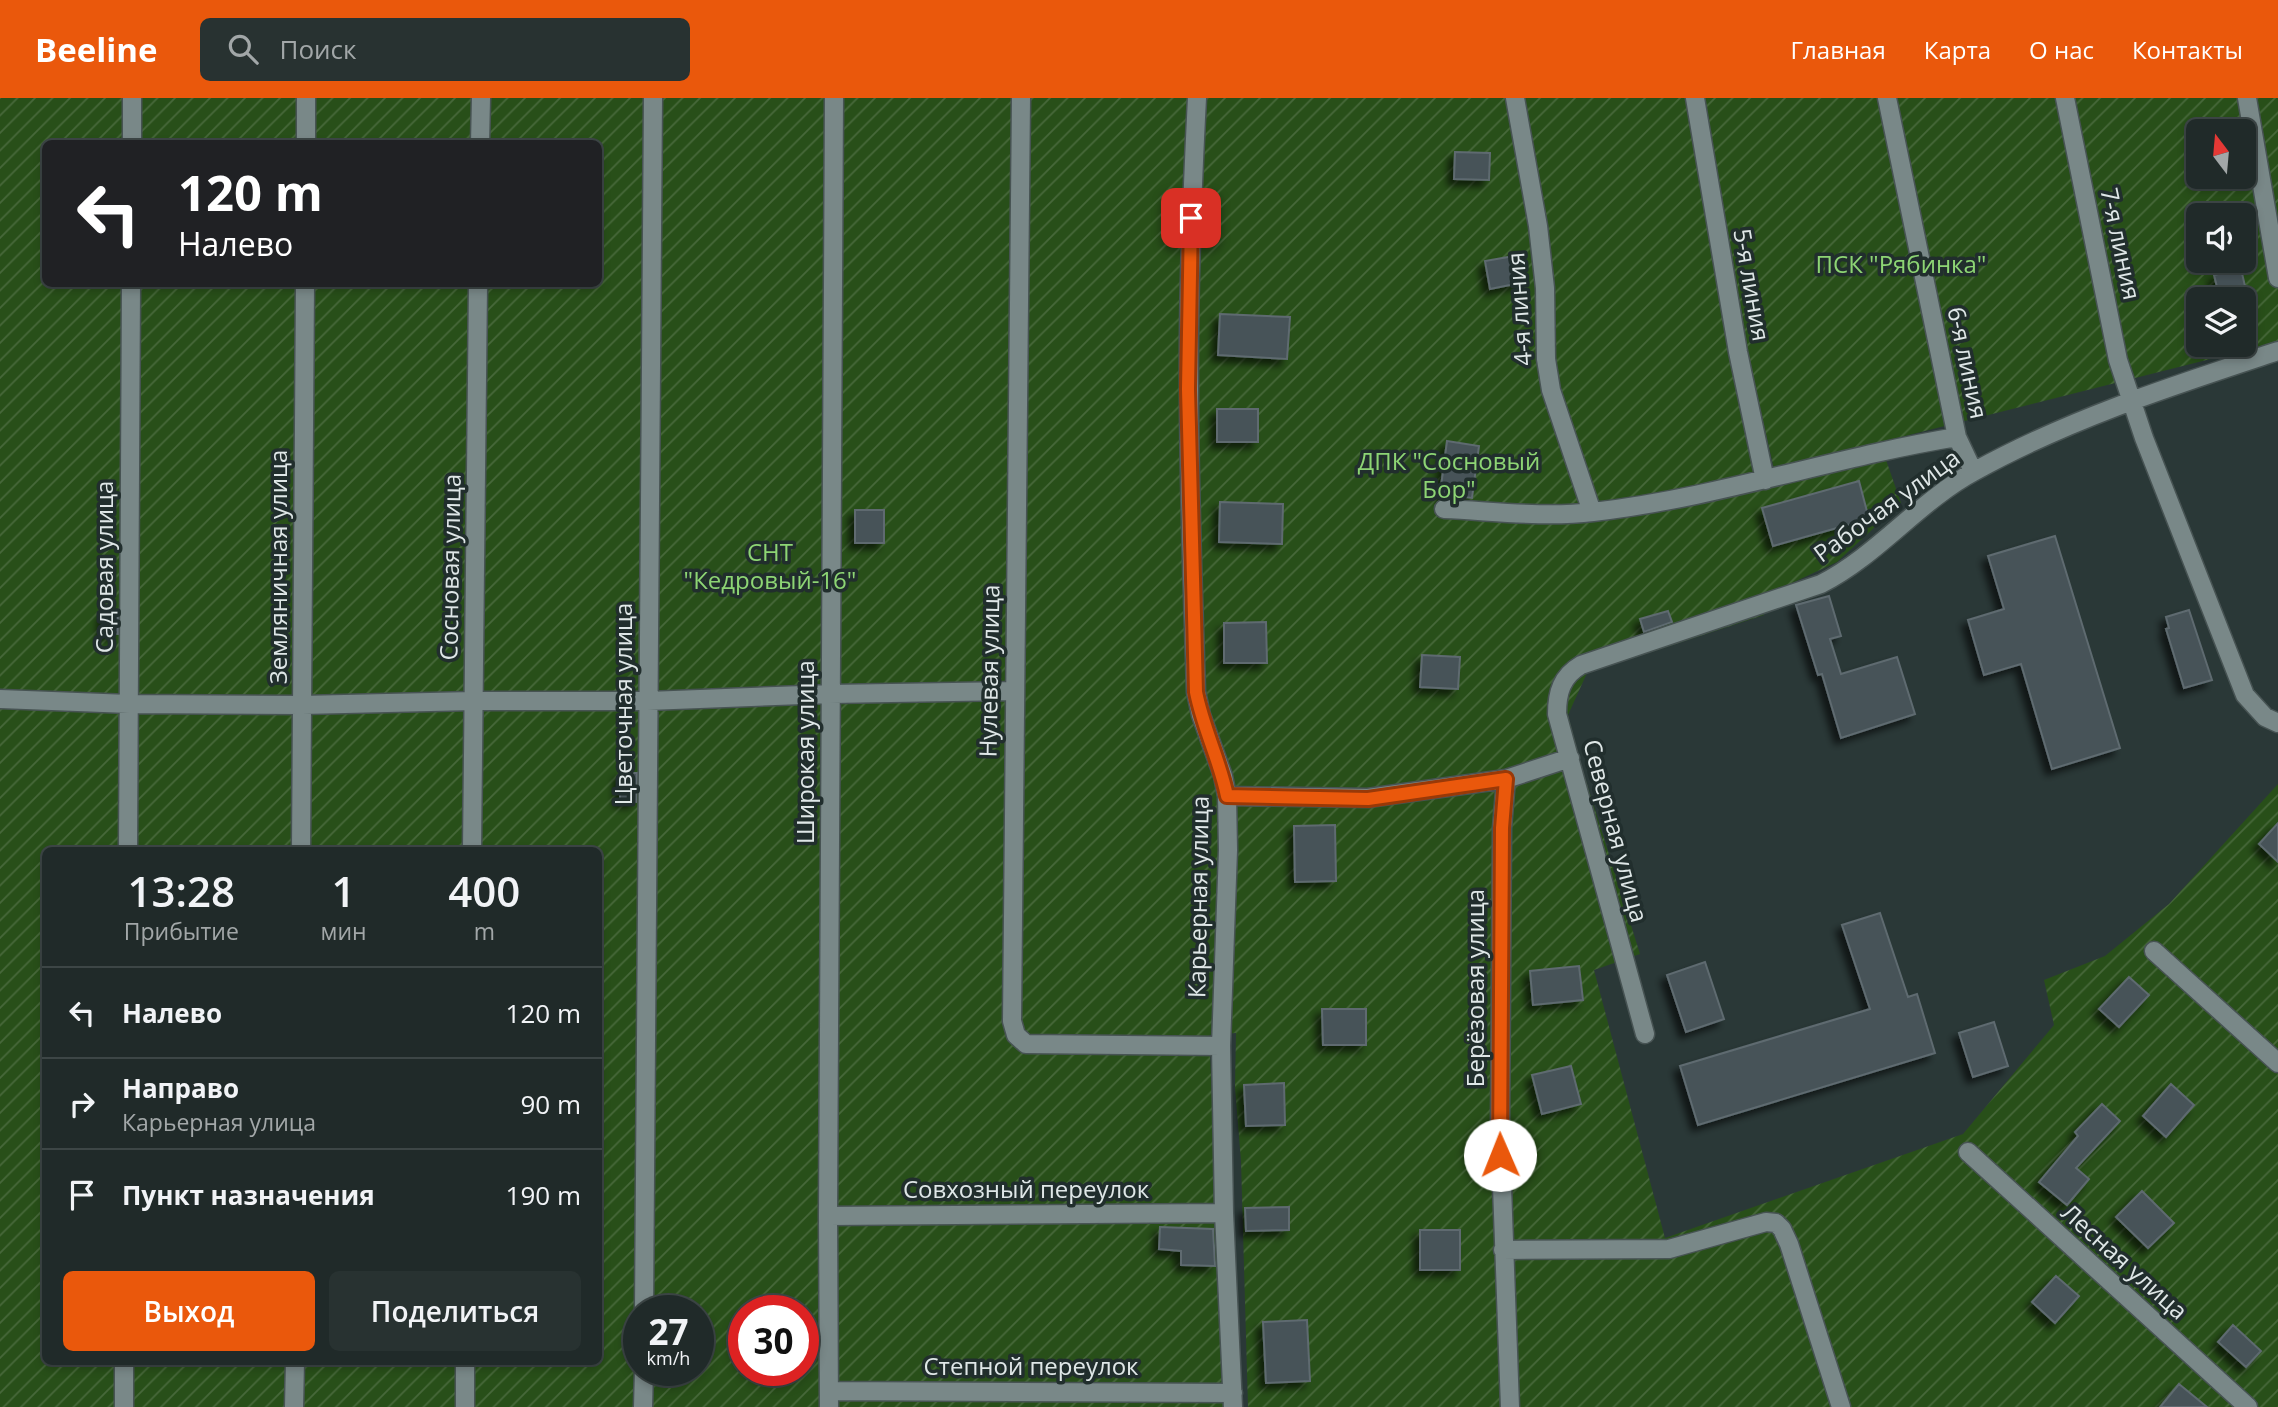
<!DOCTYPE html>
<html lang="ru">
<meta charset="utf-8">
<style>
body{margin:0;font-family:"Open Sans",sans-serif;background:#283231;color:#f1f3f6;height:100vh;display:flex;flex-direction:column;font-size:26px;white-space:nowrap}
*{box-sizing:border-box;margin:0}
p{font-size:23px;color:#a2a7a8}
.icon{flex:none;width:38px;height:38px;fill:none;stroke:currentColor;stroke-width:2;stroke-linecap:round;stroke-linejoin:round}
.map{position:relative;flex:1;overflow:hidden}
.drawer{position:absolute;left:42px;top:749px;width:560px;height:518px;display:flex;flex-direction:column;background:#202a29;border-radius:10px;box-shadow:0 4px 10px #0003,0 0 0 2px #3d4646}
.drawer>*{flex:none}
.banner{position:absolute;left:42px;top:42px;width:560px;height:147px;border-radius:10px;box-shadow:0 4px 10px #0003,0 0 0 2px #3d4646;background:#202124;color:#fff;overflow:hidden}
.needle{width:46px;rotate:344deg}
.tools{position:absolute;left:2186px;top:21px;display:grid;gap:14px}
.tools a{display:grid;place-items:center;width:70px;height:70px;border-radius:10px;background:#202a29;box-shadow:0 4px 10px #0003,0 0 0 2px #3d4646;font-size:35px}
.speed{position:absolute;left:623px;top:1197px;display:flex;gap:14px;font-size:35px;font-weight:700;text-align:center}
.speed>*{display:grid;place-content:center;width:91px;height:91px;border-radius:50%;background:#202a29;box-shadow:0 4px 10px #0003,0 0 0 2px #3d4646;line-height:1}
.speed small{font-size:18px;font-weight:400}
.speed .limit{border:10px solid #d22;background:#fff;color:#111}
.pin{position:absolute;display:grid;place-items:center;width:60px;height:60px;color:#fff;margin:-30px;border-radius:14px;box-shadow:0 4px 10px #0006}
.me{position:absolute;width:77px;margin:-38px;rotate:359deg;stroke-linejoin:round;filter:drop-shadow(0 0 5px #0008)}
.turn{display:flex;align-items:center;gap:24px;height:147px;padding:0 21px;font-size:32px}
.turn .icon{width:91px;height:91px;stroke-width:2.5}
.turn b{display:block;font-size:49px;line-height:60px}
.eta{display:flex;justify-content:space-evenly;align-items:center;height:119px;text-align:center}
.eta b{font-size:42px;font-weight:600;line-height:49px}
.primary-button{display:flex;gap:14px;margin-top:auto;padding:14px 21px}
.primary-button a{flex:1;height:80px;border-radius:10px;background:#ea580c;color:#fff;font-size:28px;font-weight:600;line-height:80px;text-align:center}
.primary-button a+a{background:#283231;color:#f1f3f6}
ul{padding:0;list-style:none}
li{display:flex;align-items:center;gap:21px;height:91px;padding:0 21px;border-top:2px solid #3d4646}
li div{flex:1}
li b{display:block;font-size:26px}
li em{font-style:normal}
header{display:flex;align-items:center;gap:42px;box-sizing:border-box;height:98px;padding:0 35px;background:#ea580c;color:#fff}
header strong{font-size:33px}
nav{display:flex;gap:38px;margin-inline-start:auto;font-size:24px}
.search{width:490px;height:63px;background:#283231;display:flex;align-items:center;gap:18px;box-sizing:border-box;padding:0 24px;border-radius:10px;color:#a2a7a8;font-size:26px}
.map>svg:first-child{display:block}
</style>
<header>
<strong>Beeline</strong>
<div class="search"><svg class="icon" aria-label="search" viewBox="0 0 24 24"><circle cx="10" cy="10" r="6"/><path d="M15 15l6 6"/></svg>Поиск</div>
<nav><a>Главная</a><a>Карта</a><a>О нас</a><a>Контакты</a></nav>
</header>
<div class="map">
<svg width="2278" height="1309" viewBox="0 0 2278 1309">
<defs>
<pattern id="garden-furrows" width="10" height="10" patternUnits="userSpaceOnUse" patternTransform="scale(1.75)"><rect width="10" height="10" fill="#284f19"/><path d="M-1 1l2-2M0 10L10 0M9 11l2-2" fill="none" stroke="#47683a"/></pattern>
<filter id="shadow"><feDropShadow dx="-6" dy="6" stdDeviation="3.5" flood-color="#0009"/></filter>
</defs>
<rect width="100%" height="100%" fill="#2a3837"/>
<path fill="url(#garden-furrows)" fill-rule="evenodd" d="M 0,0 L 2278,0 L 2278,244 L 1774,371 L 1747,252 L 1726,133 L 1709,136 L 1730,264 L 1758,391 L 1885,359 L 1901,405 L 1837,464 L 1762,499 L 1764,517 L 1587,575 L 1568,617 L 1582,670 L 1640,856 L 1594,872 L 1665,1140 L 1963,1036 L 2054,927 L 2044,882 L 2105,858 L 2169,806 L 2278,686 L 2278,1309 L 1248,1309 L 1241,1063 L 1235,989 L 1236,935 L 1209,937 L 1225,1262 L 1225,1309 L 0,1309 ZM 2198,33 L 2244,33 L 2244,79 L 2198,79 ZM 46,46 L 598,46 L 598,186 L 46,186 ZM 2198,117 L 2244,117 L 2244,163 L 2198,163 ZM 2198,201 L 2244,201 L 2244,247 L 2198,247 ZM 46,752 L 598,752 L 598,1264 L 46,1264 ZM 639,1213 L 698,1213 L 698,1272 L 639,1272 ZM 744,1213 L 803,1213 L 803,1272 L 744,1272 Z"/>
<path fill="#475358" stroke="#5e6b70" stroke-width="2" filter="url(#shadow)" d="M 1455,54 L 1490,55 L 1489,82 L 1454,81 Z
M 1520,157 L 1525,184 L 1490,191 L 1485,163 Z
M 2241,171 L 2248,201 L 2220,201 L 2214,177 Z
M 1220,216 L 1290,219 L 1287,261 L 1218,257 Z
M 1217,311 L 1258,311 L 1258,344 L 1217,344 Z
M 1447,343 L 1479,348 L 1472,400 L 1440,396 Z
M 1859,383 L 1869,421 L 1773,448 L 1762,410 Z
M 1220,404 L 1283,406 L 1282,446 L 1219,444 Z
M 855,412 L 884,412 L 884,445 L 855,445 Z
M 2055,438 L 2120,650 L 2052,671 L 2021,566 L 1984,577 L 1968,522 L 2004,511 L 1988,458 Z
M 1829,498 L 1841,538 L 1830,541 L 1841,576 L 1897,559 L 1915,616 L 1841,640 L 1822,576 L 1818,577 L 1796,507 Z
M 2189,512 L 2212,582 L 2184,590 L 2166,531 L 2169,530 L 2166,519 Z
M 1668,513 L 1672,524 L 1644,534 L 1640,521 Z
M 104,514 L 118,515 L 118,536 L 103,535 Z
M 1266,524 L 1267,565 L 1224,565 L 1224,525 Z
M 1422,557 L 1460,559 L 1458,591 L 1420,589 Z
M 620,675 L 637,675 L 636,704 L 620,703 Z
M 2278,725 L 2278,764 L 2259,746 Z
M 1335,727 L 1336,783 L 1295,784 L 1294,728 Z
M 1880,815 L 1908,899 L 1917,896 L 1935,955 L 1698,1027 L 1680,968 L 1870,911 L 1842,827 Z
M 1705,864 L 1724,921 L 1686,934 L 1667,877 Z
M 1579,868 L 1583,902 L 1533,907 L 1530,873 Z
M 2129,879 L 2149,897 L 2119,929 L 2099,911 Z
M 1322,911 L 1366,911 L 1366,947 L 1323,947 Z
M 1994,924 L 2008,968 L 1973,979 L 1959,935 Z
M 1571,968 L 1581,1006 L 1542,1016 L 1532,977 Z
M 1284,985 L 1285,1027 L 1246,1028 L 1244,987 Z
M 2171,986 L 2194,1007 L 2166,1039 L 2143,1018 Z
M 2102,1006 L 2120,1023 L 2076,1070 L 2089,1081 L 2067,1107 L 2039,1084 L 2078,1038 L 2075,1034 Z
M 2142,1093 L 2174,1125 L 2148,1150 L 2116,1119 Z
M 1289,1109 L 1289,1132 L 1246,1133 L 1245,1110 Z
M 1160,1129 L 1213,1131 L 1215,1168 L 1181,1167 L 1181,1153 L 1159,1151 Z
M 1420,1132 L 1460,1132 L 1460,1172 L 1420,1172 Z
M 2056,1178 L 2079,1198 L 2055,1225 L 2032,1204 Z
M 1307,1222 L 1310,1283 L 1266,1285 L 1263,1224 Z
M 2233,1227 L 2261,1253 L 2246,1269 L 2218,1244 Z
M 2179,1286 L 2207,1309 L 2160,1309 Z"/>
<g fill="none" stroke-linecap="round" stroke-linejoin="round">
<defs>
<path id="street" d="M 1021,0 L 1012,923 L 1016,937 L 1026,946 L 1221,948
M 1197,0 C 1192,97 1188,194 1189,292 C 1189,393 1193,494 1196,594 L 1201,617 L 1223,678 L 1227,698 L 1228,752 L 1221,948 L 1224,1115 L 1233,1309
M 1515,0 L 1538,128 L 1545,190 L 1546,261 L 1551,292 L 1592,414
M 1695,0 L 1738,254 L 1765,382
M 1887,0 L 1957,339 L 1973,373
M 2065,0 L 2118,262 L 2144,340 L 2245,597 L 2265,619 L 2278,625
M 2247,0 L 2278,180
M 132,46 L 132,0
M 306,46 L 306,0
M 480,46 L 481,0
M 1444,411 C 1493,413 1544,420 1593,414 C 1717,400 1834,359 1957,339
M 0,601 L 129,606 L 302,607 L 473,603 L 648,603 L 830,596 L 1014,593
M 1506,681 L 1502,730 L 1500,1033 L 1510,1309
M 1227,698 L 1368,700 L 1506,681 L 1570,660
M 128,752 L 131,186
M 301,752 L 305,186
M 472,752 L 478,186
M 2154,853 L 2278,965
M 1645,936 L 1557,616 C 1557,594 1562,578 1581,567 L 1821,486 C 1878,457 1919,403 1975,373 C 2071,320 2175,287 2278,253
M 1968,1054 L 2248,1309
M 828,1118 L 1224,1115
M 1503,1152 L 1669,1151 L 1766,1124 L 1776,1125 L 1782,1131 L 1789,1146 L 1841,1309
M 644,1213 L 653,0
M 829,1293 L 1233,1295
M 124,1309 L 124,1264
M 294,1309 L 295,1264
M 465,1309 L 465,1264
M 643,1309 L 644,1272
M 829,1309 L 828,1118 L 834,0"/>
</defs>
<use href="#street" stroke="#475353" stroke-width="21"/>
<use href="#street" stroke="#798888" stroke-width="18"/>
</g>
<g fill="none" stroke-linecap="round" stroke-linejoin="round">
<defs>
<path id="route" d="M 1191,120 L 1188,291 L 1196,594 C 1203,630 1220,663 1227,698 L 1368,701 L 1506,681 L 1502,730 L 1500,1057"/>
</defs>
<use href="#route" stroke="#983908" stroke-width="18"/>
<use href="#route" stroke="#ea580c" stroke-width="12"/>
</g>
<g text-anchor="middle" stroke-width="7" stroke-linejoin="round" paint-order="stroke">
<g font-size="24" fill="#dfe7e7" stroke="#212e2d">
<text transform="translate(2120 146) rotate(78)" y="8">7-я линия</text>
<text transform="translate(1751 187) rotate(80)" y="8">5-я линия</text>
<text transform="translate(1520 211) rotate(-94)" y="8">4-я линия</text>
<text transform="translate(1967 265) rotate(78)" y="8">6-я линия</text>
<text transform="translate(1887 408) rotate(-36)" y="8">Рабочая улица</text>
<text transform="translate(105 469) rotate(-90)" y="8">Садовая улица</text>
<text transform="translate(279 469) rotate(-90)" y="8">Земляничная улица</text>
<text transform="translate(451 469) rotate(-89)" y="8">Сосновая улица</text>
<text transform="translate(990 573) rotate(-89)" y="8">Нулевая улица</text>
<text transform="translate(624 606) rotate(-90)" y="8">Цветочная улица</text>
<text transform="translate(806 654) rotate(-90)" y="8">Широкая улица</text>
<text transform="translate(1615 733) rotate(75)" y="8">Северная улица</text>
<text transform="translate(1199 799) rotate(-89)" y="8">Карьерная улица</text>
<text transform="translate(1476 890) rotate(-90)" y="8">Берёзовая улица</text>
<text x="1026" y="1100">Совхозный переулок</text>
<text transform="translate(2124 1164) rotate(42)" y="8">Лесная улица</text>
<text x="1031" y="1277">Степной переулок</text>
</g>
<g font-size="24" fill="#8dd574" stroke="#212e2d">
<text x="1901" y="175">ПСК "Рябинка"</text>
<text x="1449" y="372">ДПК "Сосновый<tspan x="1449" dy="28">Бор"</tspan></text>
<text x="770" y="463">СНТ<tspan x="770" dy="28">"Кедровый-16"</tspan></text>
</g>
</g>
</svg>
<div class="tools">
<a><svg class="needle" viewBox="-14 -14 28 28"><path d="M0-13l5 13h-10z" fill="#e53935"/><path d="M0 13l5-13h-10z" fill="#a2a7a8"/></svg></a>
<a><svg class="icon" aria-label="sound" viewBox="0 0 24 24"><path d="M4 9h4l5-4v14l-5-4H4zM17 9q2 3 0 6"/></svg></a>
<a><svg class="icon" aria-label="layers" viewBox="0 0 24 24"><path d="M12 4l9 5-9 5-9-5zM3 14l9 5 9-5"/></svg></a>
</div>
<div class="speed"><div>27<small>km/h</small></div><div class="limit">30</div></div>
<div class="pin" style="left:1191px;top:120px;background:#d93025"><svg class="icon" aria-label="arrive" viewBox="0 0 24 24"><path d="M6 21V4h12l-3 4 3 4H6"/></svg></div>
<svg class="me" style="left:1500px;top:1057px" viewBox="-20 -20 40 40"><circle r="19" fill="#fff"/><path d="M0-13L10 11 0 6-10 11z" fill="#ea580c"/></svg>
<div class="banner">
<div class="turn"><svg class="icon" aria-label="left" viewBox="0 0 24 24"><path d="M17 20v-9H6M10 6l-5 5 5 5"/></svg><div><b>120 m</b>Налево</div></div>
</div>
<section class="drawer">
<div class="eta">
<div><b>13:28</b><p>Прибытие</p></div>
<div><b>1</b><p>мин</p></div>
<div><b>400</b><p>m</p></div>
</div>
<ul>
<li><svg class="icon" aria-label="left" viewBox="0 0 24 24"><path d="M17 20v-9H6M10 6l-5 5 5 5"/></svg><div><b>Налево</b></div><em>120 m</em></li>
<li><svg class="icon" aria-label="right" viewBox="0 0 24 24"><path d="M7 20v-9h11M14 6l5 5-5 5"/></svg><div><b>Направо</b><p>Карьерная улица</p></div><em>90 m</em></li>
<li><svg class="icon" aria-label="arrive" viewBox="0 0 24 24"><path d="M6 21V4h12l-3 4 3 4H6"/></svg><div><b>Пункт назначения</b></div><em>190 m</em></li>
</ul>
<div class="primary-button"><a>Выход</a><a>Поделиться</a></div>
</section>
</div>
